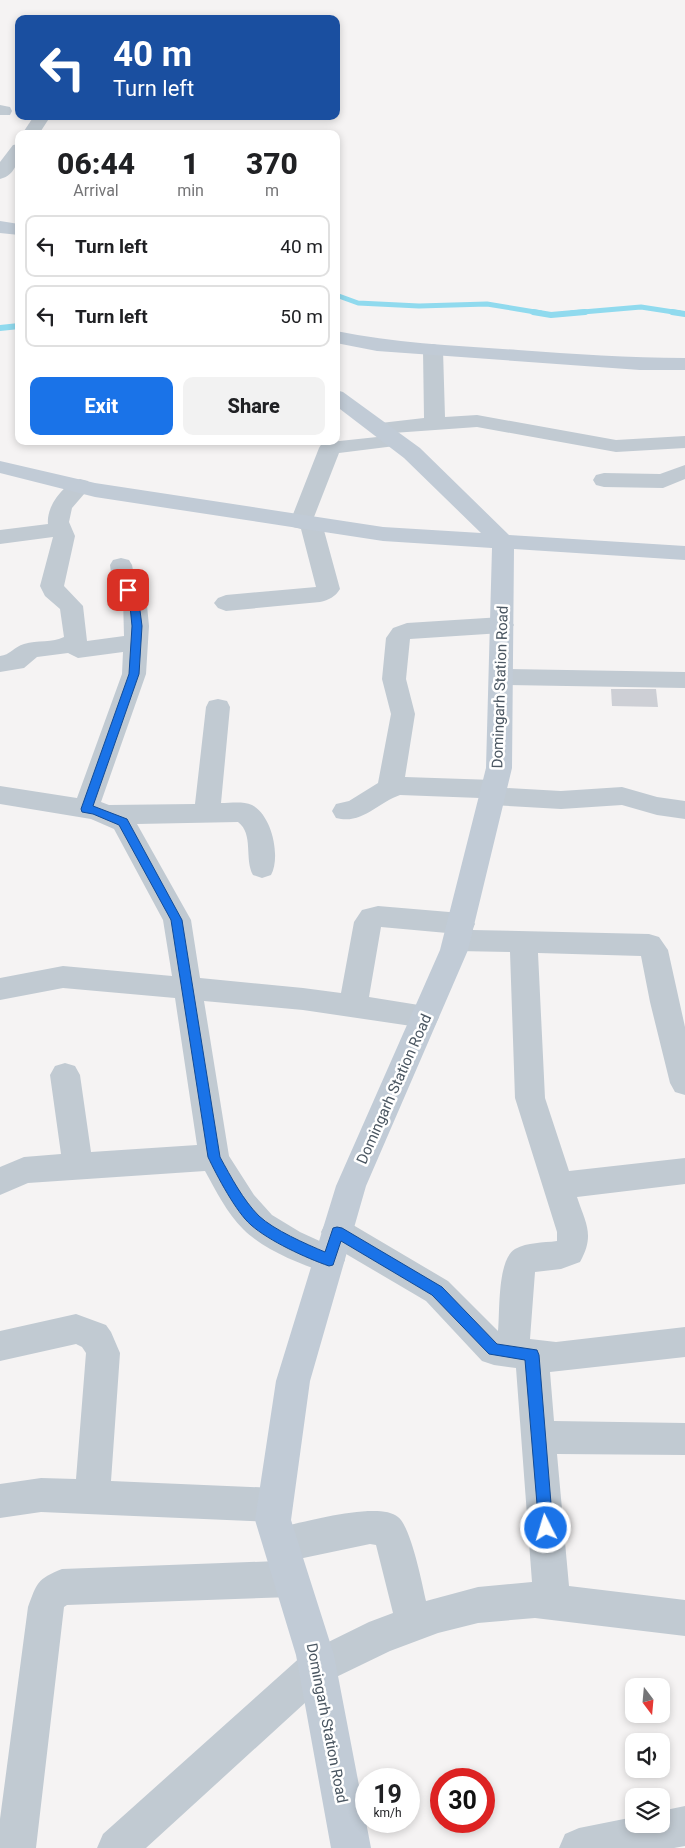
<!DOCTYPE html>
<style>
body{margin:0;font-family:Roboto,sans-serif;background:#f2f2f2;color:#202124;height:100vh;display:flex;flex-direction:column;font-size:19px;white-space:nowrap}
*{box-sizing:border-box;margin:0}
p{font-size:16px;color:#757577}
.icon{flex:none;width:28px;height:28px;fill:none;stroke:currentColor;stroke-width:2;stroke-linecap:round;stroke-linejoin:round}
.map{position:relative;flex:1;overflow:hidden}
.sheet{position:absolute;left:15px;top:130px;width:325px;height:315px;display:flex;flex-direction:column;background:#fff;border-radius:10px;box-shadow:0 2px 8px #0003}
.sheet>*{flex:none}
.hud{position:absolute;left:15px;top:15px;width:325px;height:105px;border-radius:10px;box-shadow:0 2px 8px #0003;background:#1a4fa0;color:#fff;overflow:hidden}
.needle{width:32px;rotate:164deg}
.tools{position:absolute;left:625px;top:1678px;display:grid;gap:10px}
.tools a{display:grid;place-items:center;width:45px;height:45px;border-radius:10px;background:#fff;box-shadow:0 2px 8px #0003;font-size:25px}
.speed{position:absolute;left:355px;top:1768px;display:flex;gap:10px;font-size:25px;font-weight:700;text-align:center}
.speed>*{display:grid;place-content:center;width:65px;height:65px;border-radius:50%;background:#fff;box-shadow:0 2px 8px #0003;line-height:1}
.speed small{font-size:12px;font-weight:400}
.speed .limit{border:8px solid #d22;background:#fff;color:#111}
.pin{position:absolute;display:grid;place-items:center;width:42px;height:42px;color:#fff;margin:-21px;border-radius:10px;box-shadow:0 2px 8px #0006}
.me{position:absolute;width:55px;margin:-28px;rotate:355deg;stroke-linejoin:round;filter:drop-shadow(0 0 4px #0008)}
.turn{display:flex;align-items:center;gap:18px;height:105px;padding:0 15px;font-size:22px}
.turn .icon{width:65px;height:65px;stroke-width:2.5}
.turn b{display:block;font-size:35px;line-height:42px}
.eta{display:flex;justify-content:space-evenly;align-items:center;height:85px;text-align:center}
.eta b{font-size:30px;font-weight:800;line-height:35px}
.cta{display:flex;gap:10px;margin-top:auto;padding:10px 15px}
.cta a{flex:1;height:58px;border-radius:10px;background:#1a73e8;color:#fff;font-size:20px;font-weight:800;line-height:58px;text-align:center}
.cta a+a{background:#f2f2f2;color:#202124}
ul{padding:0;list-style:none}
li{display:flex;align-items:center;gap:15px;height:62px;margin:0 10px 8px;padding:0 5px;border:2px solid #e0e0e0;border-radius:10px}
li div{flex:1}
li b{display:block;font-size:19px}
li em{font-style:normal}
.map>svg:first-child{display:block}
</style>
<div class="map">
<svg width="685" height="1848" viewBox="0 0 685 1848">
<rect width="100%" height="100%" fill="#f5f3f3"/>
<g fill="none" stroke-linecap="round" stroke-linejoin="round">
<path stroke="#90daee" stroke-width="5" d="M 336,295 L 358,303 L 419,306 L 487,304 L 541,313
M 571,313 L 641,307 L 680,313"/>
<path stroke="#90daee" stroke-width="6" d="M 533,312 L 551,315 L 585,312
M 672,312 L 685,314
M 0,328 L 19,326"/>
</g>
<path fill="#cdcfd5" d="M 611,689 L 656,689 L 658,707 L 612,706 Z"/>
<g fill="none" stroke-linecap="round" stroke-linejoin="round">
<path fill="#c1cad2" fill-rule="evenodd" d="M 0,105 L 10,107 L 12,111 L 10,115 L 0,115 Z
M 34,116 L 50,117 L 39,134 L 22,134 Z
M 19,144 C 19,158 17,175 0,179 L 0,162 L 13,145 Z
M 433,344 L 440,346 L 443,350 L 445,417 L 477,415 L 616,440 L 685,436 L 685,448 L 616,452 L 477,427 L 379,434 L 372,432 L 369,428 L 372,424 L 424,418 L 423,350 L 426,346 Z
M 396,435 L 403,437 L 407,441 L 403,445 L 339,453 L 314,517 L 319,518 L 322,523 L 340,589 C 335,597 329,600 320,602 L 226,611 L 218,608 L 214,603 L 218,598 L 226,595 L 316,587 L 301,529 L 293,527 L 290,522 L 319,448 L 322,443 L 330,442 Z
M 685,465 L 685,479 L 663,488 L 604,487 L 596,485 L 593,480 L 596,475 L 604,473 L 660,474 Z
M 80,479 L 88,481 L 91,486 L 72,508 L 69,522 L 75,536 L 64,586 L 83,606 L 87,641 L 124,636 L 123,598 L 113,588 L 110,565 L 113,560 L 121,558 L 129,560 L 132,565 L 136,585 L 146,595 L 149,626 L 146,674 L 101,802 L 109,805 L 195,804 L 206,707 L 209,701 L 218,699 L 227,701 L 230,707 L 221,803 C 231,803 243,801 252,805 C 272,815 281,857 271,875 L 262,878 L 253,875 C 244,859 254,834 238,822 L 137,824 L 191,920 L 200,978 L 303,988 L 341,993 L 354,922 L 362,910 L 378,906 L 461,913 L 471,917 L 475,924 L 472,930 L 649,934 L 659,937 L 668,950 L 685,1027 L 685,1095 L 675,1092 L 670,1083 L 650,1002 L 641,956 L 538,953 L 545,1098 L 569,1171 L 685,1158 L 685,1184 L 577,1197 C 586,1224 595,1235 580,1262 L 561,1269 L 535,1272 L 530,1339 L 556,1342 L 685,1327 L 685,1357 L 550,1372 L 554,1421 L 685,1423 L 685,1455 L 557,1454 L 569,1586 L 685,1600 L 685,1636 L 535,1618 L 478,1623 L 438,1633 L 390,1651 L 330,1680 L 146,1848 L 97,1848 L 103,1834 L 304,1654 L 369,1622 L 393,1613 L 376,1545 L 370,1544 L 289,1561 L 304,1566 L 309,1579 L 304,1592 L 291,1597 L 67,1605 L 64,1607 L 36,1848 L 0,1848 L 0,1819 L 28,1607 C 37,1583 37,1579 62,1569 L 278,1561 L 268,1558 L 263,1545 L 268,1532 L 281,1527 C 306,1522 379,1501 398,1517 C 411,1527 422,1583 426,1601 L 478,1587 L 532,1582 L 516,1368 L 494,1365 L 482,1361 L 426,1301 L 341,1251 L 345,1260 L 340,1270 L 329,1274 C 301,1264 265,1251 243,1229 C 227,1213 216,1191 205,1171 L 28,1183 L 0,1195 L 0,1167 L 24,1157 L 61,1154 L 50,1075 L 55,1066 L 65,1063 L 75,1066 L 80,1075 L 91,1152 L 197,1145 L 175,998 L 63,988 L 0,1000 L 0,978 L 63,966 L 172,976 L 163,920 L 114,829 L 91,819 L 0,804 L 0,786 L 77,798 L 122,674 L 123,652 L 78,658 L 68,653 L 37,657 L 24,668 L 0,672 L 0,656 C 10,655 14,647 24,644 C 37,640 53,643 64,637 L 60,609 L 45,596 L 40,586 L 53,537 L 0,544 L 0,530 L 48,524 C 46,507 63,484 80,479 ZM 381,927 L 447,933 L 443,940 L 447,948 L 457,951 L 510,952 L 515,1098 L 557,1232 L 557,1241 C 542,1243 528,1242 515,1249 C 497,1260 500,1312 498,1331 L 448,1281 L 348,1222 L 337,1218 L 326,1222 L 321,1232 L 326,1242 L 337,1249 L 300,1232 L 272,1215 L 254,1195 L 229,1156 L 204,1001 L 303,1010 L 425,1028 L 435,1025 L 439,1017 L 435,1009 L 425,1006 L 369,997 Z
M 502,617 L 510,620 L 514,625 L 510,630 L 502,633 L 410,639 L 406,679 L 415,714 L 405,777 L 494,780 L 503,782 L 506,788 L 561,791 L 622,787 L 657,797 L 685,801 L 685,819 L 657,815 L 622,805 L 561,809 L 492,805 L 483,803 L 480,798 L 400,795 C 377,803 362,825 336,818 L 332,811 L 336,804 L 349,801 L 378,783 L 391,714 L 382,679 L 386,638 L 393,628 L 407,623 Z
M 501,669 L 685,672 L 685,688 L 501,685 L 492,683 L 489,677 L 492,671 Z
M 76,1314 L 106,1325 L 111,1332 L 120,1353 L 111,1481 L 275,1488 L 287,1493 L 293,1505 L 287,1517 L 275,1522 L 41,1512 L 0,1518 L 0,1484 L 41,1478 L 76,1479 L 86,1353 L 82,1347 L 76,1344 L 0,1361 L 0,1331 Z
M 685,1806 L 685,1846 L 674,1848 L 559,1848 L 565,1834 L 579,1828 L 634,1817 L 634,1824 L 661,1824 L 661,1811 Z"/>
<path fill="#c1cbd6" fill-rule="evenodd" d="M 0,221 L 19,224 L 19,235 L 0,233 Z
M 336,331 C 396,343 457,346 518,350 C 574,354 629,358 685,358 L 685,370 L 640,370 L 377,351 L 336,343 Z
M 336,390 L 343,392 L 420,448 L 509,535 L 685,546 L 685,560 L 514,549 L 512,768 L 468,950 L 366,1186 L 310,1381 L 291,1520 L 334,1655 L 371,1848 L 331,1848 L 296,1655 L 255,1520 L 276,1381 L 336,1186 L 440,950 L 486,768 L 492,548 L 383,541 L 95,497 L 0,473 L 0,461 L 95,483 L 383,527 L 481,533 L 404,458 L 336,406 Z"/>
</g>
<path fill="#1a73e8" stroke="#114b97" d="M 128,587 L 138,595 L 142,626 L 139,674 L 93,806 L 127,819 L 182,920 L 220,1157 C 231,1177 243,1200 259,1216 C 274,1230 306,1244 325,1252 L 333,1228 L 337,1227 L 342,1228 L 442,1287 L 497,1344 L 537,1350 L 539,1355 L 553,1528 L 551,1533 L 546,1536 L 541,1533 L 539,1528 L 525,1360 L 489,1354 L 432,1295 L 341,1241 L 333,1265 L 329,1266 C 306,1258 269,1241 251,1225 C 236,1212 217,1176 208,1157 L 171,920 L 119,825 L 93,814 L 82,812 L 81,809 L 129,674 L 132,626 L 129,596 L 123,590 Z"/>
<g text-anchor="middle" stroke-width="5" stroke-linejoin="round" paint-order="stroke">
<g font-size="15" fill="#4a5661" stroke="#fff">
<text transform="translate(500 687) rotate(-88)" y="5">Domingarh Station Road</text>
<text transform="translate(394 1089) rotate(-66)" y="5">Domingarh Station Road</text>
<text transform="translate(327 1723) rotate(79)" y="5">Domingarh Station Road</text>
</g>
</g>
</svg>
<div class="tools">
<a><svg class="needle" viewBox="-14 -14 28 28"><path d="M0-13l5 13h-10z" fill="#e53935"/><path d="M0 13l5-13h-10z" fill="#757577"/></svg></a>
<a><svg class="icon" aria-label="sound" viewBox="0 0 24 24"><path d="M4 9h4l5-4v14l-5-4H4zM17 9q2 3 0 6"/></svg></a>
<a><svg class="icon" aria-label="layers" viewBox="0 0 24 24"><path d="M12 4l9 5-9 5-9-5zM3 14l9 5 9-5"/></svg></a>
</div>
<div class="speed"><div>19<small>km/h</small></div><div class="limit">30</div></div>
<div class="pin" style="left:128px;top:590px;background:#d93025"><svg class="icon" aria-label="arrive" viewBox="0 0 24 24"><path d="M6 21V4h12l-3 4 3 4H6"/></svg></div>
<svg class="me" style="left:546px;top:1528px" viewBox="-20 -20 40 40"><circle r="17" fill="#1a73e8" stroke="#fff" stroke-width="3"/><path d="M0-11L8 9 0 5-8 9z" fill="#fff"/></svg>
<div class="hud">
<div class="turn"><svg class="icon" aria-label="left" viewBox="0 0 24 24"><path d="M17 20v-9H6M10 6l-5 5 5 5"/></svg><div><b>40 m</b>Turn left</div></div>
</div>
<section class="sheet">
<div class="eta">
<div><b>06:44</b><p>Arrival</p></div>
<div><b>1</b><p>min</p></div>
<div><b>370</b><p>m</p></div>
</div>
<ul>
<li><svg class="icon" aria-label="left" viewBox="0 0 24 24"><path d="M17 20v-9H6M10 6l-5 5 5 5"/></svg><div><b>Turn left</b></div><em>40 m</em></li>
<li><svg class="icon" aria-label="left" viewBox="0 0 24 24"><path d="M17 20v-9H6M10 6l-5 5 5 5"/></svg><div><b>Turn left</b></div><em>50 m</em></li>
</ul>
<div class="cta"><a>Exit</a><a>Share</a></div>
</section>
</div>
